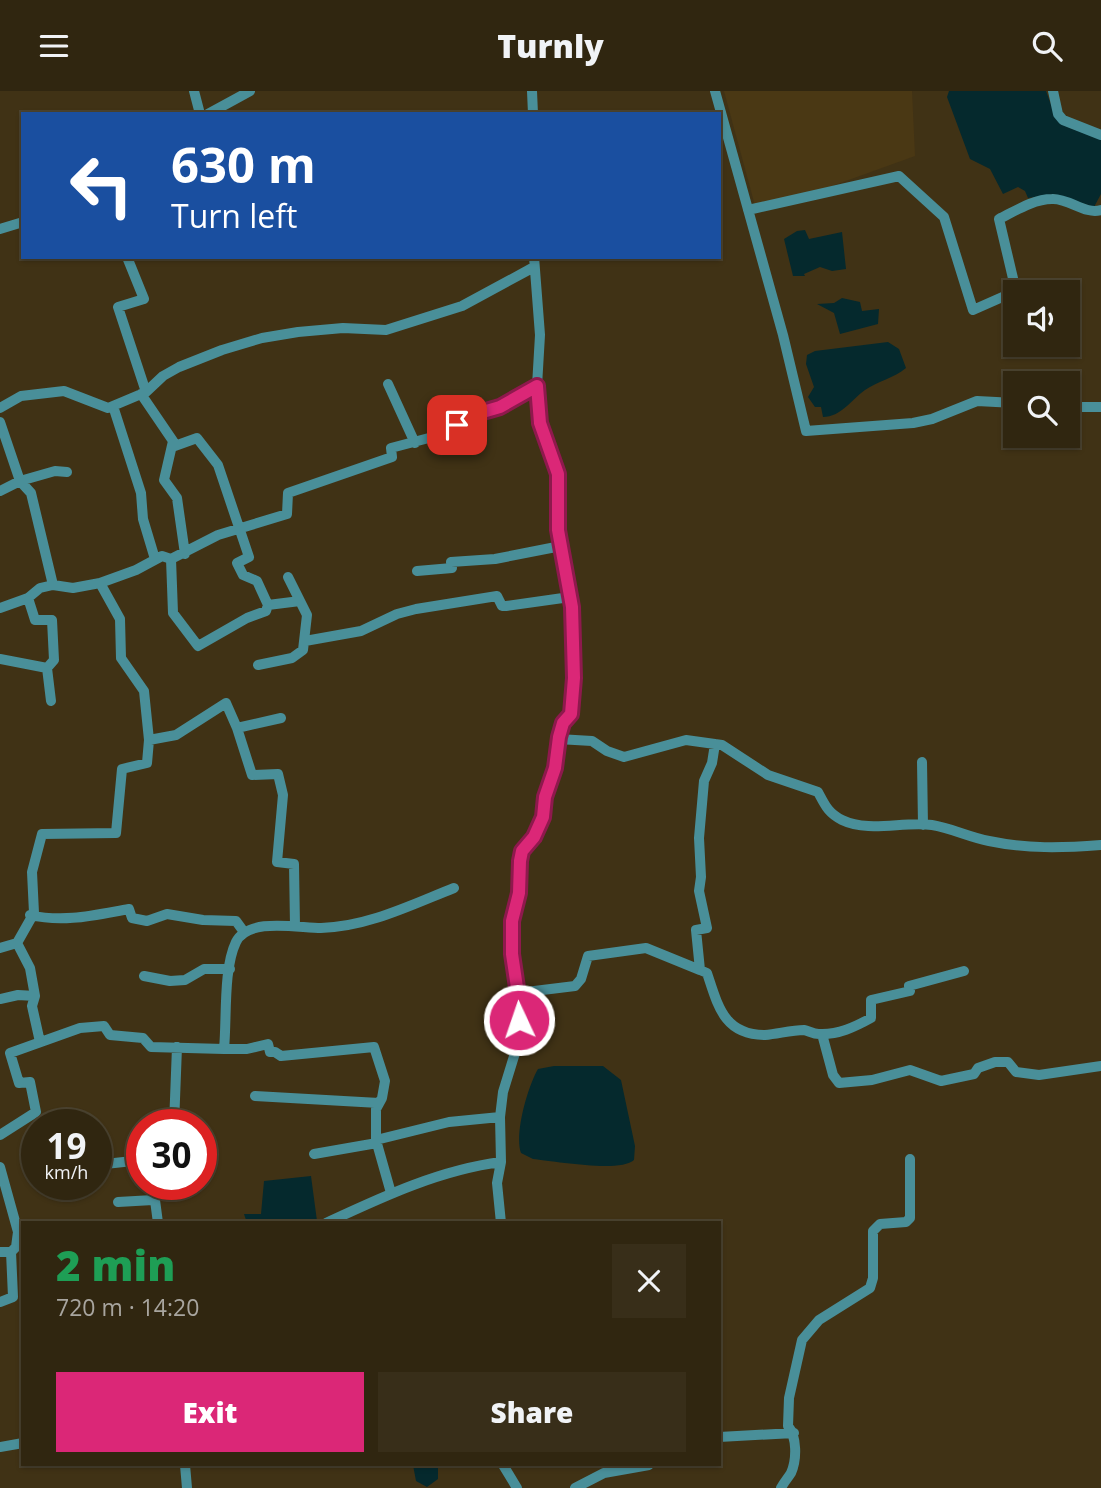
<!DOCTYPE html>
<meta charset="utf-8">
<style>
body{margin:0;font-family:"Open Sans",sans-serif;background:#382e19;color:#f1f3f6;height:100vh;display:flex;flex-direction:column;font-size:26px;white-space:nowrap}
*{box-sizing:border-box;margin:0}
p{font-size:23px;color:#a8a59f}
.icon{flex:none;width:38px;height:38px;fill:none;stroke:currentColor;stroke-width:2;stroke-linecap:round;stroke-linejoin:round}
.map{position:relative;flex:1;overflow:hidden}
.sheet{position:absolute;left:21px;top:1130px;width:700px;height:245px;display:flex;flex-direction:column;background:#302610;border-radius:0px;box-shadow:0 2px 5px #0004,0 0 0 2px #4b4330}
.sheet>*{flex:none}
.banner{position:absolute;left:21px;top:21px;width:700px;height:147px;border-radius:0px;box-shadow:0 2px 5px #0004,0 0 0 2px #4b4330;background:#1a4fa0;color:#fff;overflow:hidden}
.controls{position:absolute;left:1003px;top:189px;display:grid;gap:14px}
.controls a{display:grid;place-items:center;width:77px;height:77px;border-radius:0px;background:#302610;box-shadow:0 2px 5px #0004,0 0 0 2px #4b4330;font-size:35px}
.speed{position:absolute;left:21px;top:1018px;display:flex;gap:14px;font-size:35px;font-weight:700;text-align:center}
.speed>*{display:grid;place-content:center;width:91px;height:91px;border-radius:50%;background:#302610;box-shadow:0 2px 5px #0004,0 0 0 2px #4b4330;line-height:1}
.speed small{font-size:18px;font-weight:400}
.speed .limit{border:10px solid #d22;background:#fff;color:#111}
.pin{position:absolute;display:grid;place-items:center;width:60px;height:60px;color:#fff;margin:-30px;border-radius:14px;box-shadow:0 4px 10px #0006}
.me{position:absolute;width:77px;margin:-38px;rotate:357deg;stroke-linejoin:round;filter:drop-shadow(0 0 5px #0008)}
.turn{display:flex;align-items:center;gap:24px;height:147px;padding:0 35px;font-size:32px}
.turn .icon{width:91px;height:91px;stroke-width:2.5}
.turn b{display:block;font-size:49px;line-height:60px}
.round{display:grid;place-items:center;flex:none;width:74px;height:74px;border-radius:0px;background:#382e19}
.headline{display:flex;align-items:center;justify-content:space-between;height:119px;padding:0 35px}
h1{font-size:42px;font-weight:800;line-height:52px;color:#1e9e55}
.primary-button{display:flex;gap:14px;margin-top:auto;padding:14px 35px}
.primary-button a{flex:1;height:80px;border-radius:0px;background:#db2777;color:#fff;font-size:28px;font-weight:800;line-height:80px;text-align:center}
.primary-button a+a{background:#382e19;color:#f1f3f6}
header{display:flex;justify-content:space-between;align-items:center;height:91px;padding:0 35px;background:#302610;font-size:32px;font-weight:800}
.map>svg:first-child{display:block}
</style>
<header><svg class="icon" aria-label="menu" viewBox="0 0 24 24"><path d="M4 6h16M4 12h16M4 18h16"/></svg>Turnly<svg class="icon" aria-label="search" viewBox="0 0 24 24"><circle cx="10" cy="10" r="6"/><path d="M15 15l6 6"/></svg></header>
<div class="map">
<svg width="1101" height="1397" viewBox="0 0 1101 1397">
<rect width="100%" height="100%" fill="#403215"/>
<path fill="#4a3814" d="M 724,0 L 912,0 L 915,65 L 757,122 Z"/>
<path fill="#05292d" d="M 949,0 L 1046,0 C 1060,39 1062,36 1101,45 L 1101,103 L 1094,116 L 1054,103 L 1028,107 L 1025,100 L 1018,96 L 1003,103 L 990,78 L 970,68 L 947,6 Z
M 805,139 L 809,148 L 842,141 L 846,178 L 832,180 L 820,176 L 804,183 L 805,185 L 793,185 L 784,148 L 797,140 Z
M 842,207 L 860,211 L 862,220 L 879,218 L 878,233 L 840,243 L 834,222 L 817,213 L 834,212 Z
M 888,251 L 899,258 L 906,277 C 894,287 878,290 865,299 C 851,309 841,326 823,326 L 821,316 L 815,316 L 808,306 L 814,296 L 806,273 L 807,264 L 815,260 Z
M 554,975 L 603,975 L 621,989 L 635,1055 L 634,1069 C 620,1082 554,1070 533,1068 L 521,1062 C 514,1043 528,995 538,978 Z
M 311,1085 L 317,1130 L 309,1132 L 247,1132 L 244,1123 L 261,1123 L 264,1090 Z
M 413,1374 L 438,1374 L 438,1388 L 427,1396 L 416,1390 Z"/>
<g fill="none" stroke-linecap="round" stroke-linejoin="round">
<path stroke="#498f99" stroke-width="10" d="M 194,0 L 200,23
M 532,0 L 533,23
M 715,0 L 783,244 L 806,340 L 913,332 L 932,328 L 977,310 L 1015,312
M 1053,0 L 1058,23 L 1063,29 L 1101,44
M 208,23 L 250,0
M 748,119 L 899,85 L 944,126 L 973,219 L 1016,200 L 999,128 C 1015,120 1034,108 1052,108 C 1069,107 1085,124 1101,119
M 0,138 L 23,131
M 127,166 L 144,208 L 118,216 L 146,301
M 388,293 L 415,352
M 141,303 L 173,350 L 164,389 L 177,407 L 185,463
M 113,315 L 141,402 L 143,428 L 155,468
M 1068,316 L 1101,316
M 0,317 L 21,305 L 64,300 L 108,317 L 146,301 L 163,285 L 179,276 L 222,259 L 262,247 L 298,241 L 343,237 L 386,239 L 462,215 L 534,176
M 0,331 L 20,390 L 55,380 L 67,381
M 172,356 L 197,347 L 218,374 L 249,466 L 237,472 L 243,484 L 257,490 L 268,514
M 0,400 L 20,390 L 31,402 L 53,494 L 73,497 L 100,492 L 120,528 L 121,567 L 144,600 L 149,649 L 147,672 L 122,678 L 116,742 L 42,743 L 32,781 L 34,822 L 17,852 L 30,877 L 35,905 L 32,915 L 40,951
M 171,468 L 218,444 L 287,423 L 288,402 L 392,366 L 391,357 L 444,343 L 469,325 L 500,316 L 537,295
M 417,480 L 452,477 L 451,471 L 495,468 L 561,455
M 100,492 L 136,479 L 162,465 L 171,468 L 173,522 L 198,555 L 247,527 L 266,520 L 268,514 L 300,510
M 0,517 L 28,507
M 305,550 L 361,540 L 397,523 L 416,518 L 497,505 L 502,515 L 506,515 L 570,506
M 0,568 L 47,577 L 54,569 L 52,529 L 35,529 L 28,507 L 40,497 L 53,494
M 258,574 L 292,567 L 303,559 L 307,524 L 288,486
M 47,577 L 51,610
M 237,637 L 252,684 L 278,683 L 283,704 L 277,771 L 294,773 L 295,835
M 558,648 L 592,650 L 607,660 L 624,666 L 686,649 L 722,654 L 768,684 L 818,701 C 825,714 828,722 842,729 C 869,742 903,730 932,734 C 951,737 969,746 989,750 C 1027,758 1062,757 1101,754
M 149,649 L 176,644 L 226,612 L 237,637 L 281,627
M 715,653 L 712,672 L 704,690 L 699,747 L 701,786 L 699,800 L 707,837 L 696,839 L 700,879 L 707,882 C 718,915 724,944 765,944 C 778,943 791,939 804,939 C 809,940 813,943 819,943 C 838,944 855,936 871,927 L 871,909 L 910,900 L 909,895 L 964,880
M 922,671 L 923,734
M 30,824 C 64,832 95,824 129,818 L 132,827 L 147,830 L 167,823 L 203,829 L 236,830 L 244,841
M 0,857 L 17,852
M 144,885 L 170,890 L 185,889 L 204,878 L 230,878
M 518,902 L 575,895 L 581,888 L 588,865 L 646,857 L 700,879
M 0,908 L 18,904 L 35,905
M 822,943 L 833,984 L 839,992 L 872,989 L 910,979 L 941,990 L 974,983 L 978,977 L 995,971 L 1008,971 L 1016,981 L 1039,984 L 1101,975
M 224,958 L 247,958 L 268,953 L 270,961 L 275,961 L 281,965 L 374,956 L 385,990 L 382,1007 L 376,1018 L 376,1049
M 255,1005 L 379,1012
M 174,1034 L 177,956
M 0,1044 L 36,1021 L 30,991 L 19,992 L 10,962 L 80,937 L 104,935 L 110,944 L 143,947 L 151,956 L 224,958 C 227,928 223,878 236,851 C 248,826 298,837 321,837 C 367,836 411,814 454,797
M 314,1063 L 377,1052
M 96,1074 L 142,1069
M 0,1076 L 18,1141 L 16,1156 L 11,1161
M 153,1094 L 158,1132
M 391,1102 L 376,1049 L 449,1031 L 500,1026
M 118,1111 L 153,1109
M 326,1132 C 382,1106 439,1079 501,1071
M 501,1132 L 497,1092 L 501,1071 L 500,1026 L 503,1001 L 519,949 L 519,910 L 512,863 L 512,830 L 519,802 L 520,770 L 522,760 L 534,746 L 543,726 L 545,706 L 555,677 L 559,646 L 563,632 L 571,623 L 574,587 L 572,516 L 558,439 L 558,383 L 540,332 L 537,295 L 540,244 L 534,166
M 0,1161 L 11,1161 L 13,1206 L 0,1211
M 719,1346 L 794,1342
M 0,1356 L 23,1352
M 185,1374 L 187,1397
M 503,1374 L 517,1397
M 575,1397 L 604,1382 L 649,1374
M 781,1397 C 784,1391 788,1387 791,1382 C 797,1368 797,1346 788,1335 L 789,1307 L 802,1249 L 819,1229 L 870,1197 L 873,1187 L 873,1140 L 880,1133 L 906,1131 L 910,1127 L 910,1068"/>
</g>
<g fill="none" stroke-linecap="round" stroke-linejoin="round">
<defs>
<path id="route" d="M 457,334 L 469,325 L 500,316 L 537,295 L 540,332 L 558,383 L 558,439 L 572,516 L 574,587 L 571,623 L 563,632 L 559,646 L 555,677 L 545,706 L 543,726 L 534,746 L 522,760 L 520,770 L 519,802 L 512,830 L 512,863 L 519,910 L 519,929"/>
</defs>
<use href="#route" stroke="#8e194d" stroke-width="18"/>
<use href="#route" stroke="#db2777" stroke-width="12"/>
</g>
</svg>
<div class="controls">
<a><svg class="icon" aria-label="sound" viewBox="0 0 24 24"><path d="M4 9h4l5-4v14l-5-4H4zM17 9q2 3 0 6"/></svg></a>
<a><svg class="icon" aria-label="search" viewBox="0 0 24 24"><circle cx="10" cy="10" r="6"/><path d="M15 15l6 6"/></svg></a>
</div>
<div class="speed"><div>19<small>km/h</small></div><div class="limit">30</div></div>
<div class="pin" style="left:457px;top:334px;background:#d93025"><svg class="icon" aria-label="arrive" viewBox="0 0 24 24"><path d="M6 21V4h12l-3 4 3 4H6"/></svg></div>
<svg class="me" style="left:519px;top:929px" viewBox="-20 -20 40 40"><circle r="17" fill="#db2777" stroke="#fff" stroke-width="3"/><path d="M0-11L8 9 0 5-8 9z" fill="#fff"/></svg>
<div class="banner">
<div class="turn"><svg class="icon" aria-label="left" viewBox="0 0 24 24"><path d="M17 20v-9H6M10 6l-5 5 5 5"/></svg><div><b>630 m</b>Turn left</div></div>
</div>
<section class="sheet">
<div class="headline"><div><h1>2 min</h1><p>720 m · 14:20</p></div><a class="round"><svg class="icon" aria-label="close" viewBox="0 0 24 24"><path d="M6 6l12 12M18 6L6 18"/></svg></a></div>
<div class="primary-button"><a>Exit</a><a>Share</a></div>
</section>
</div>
